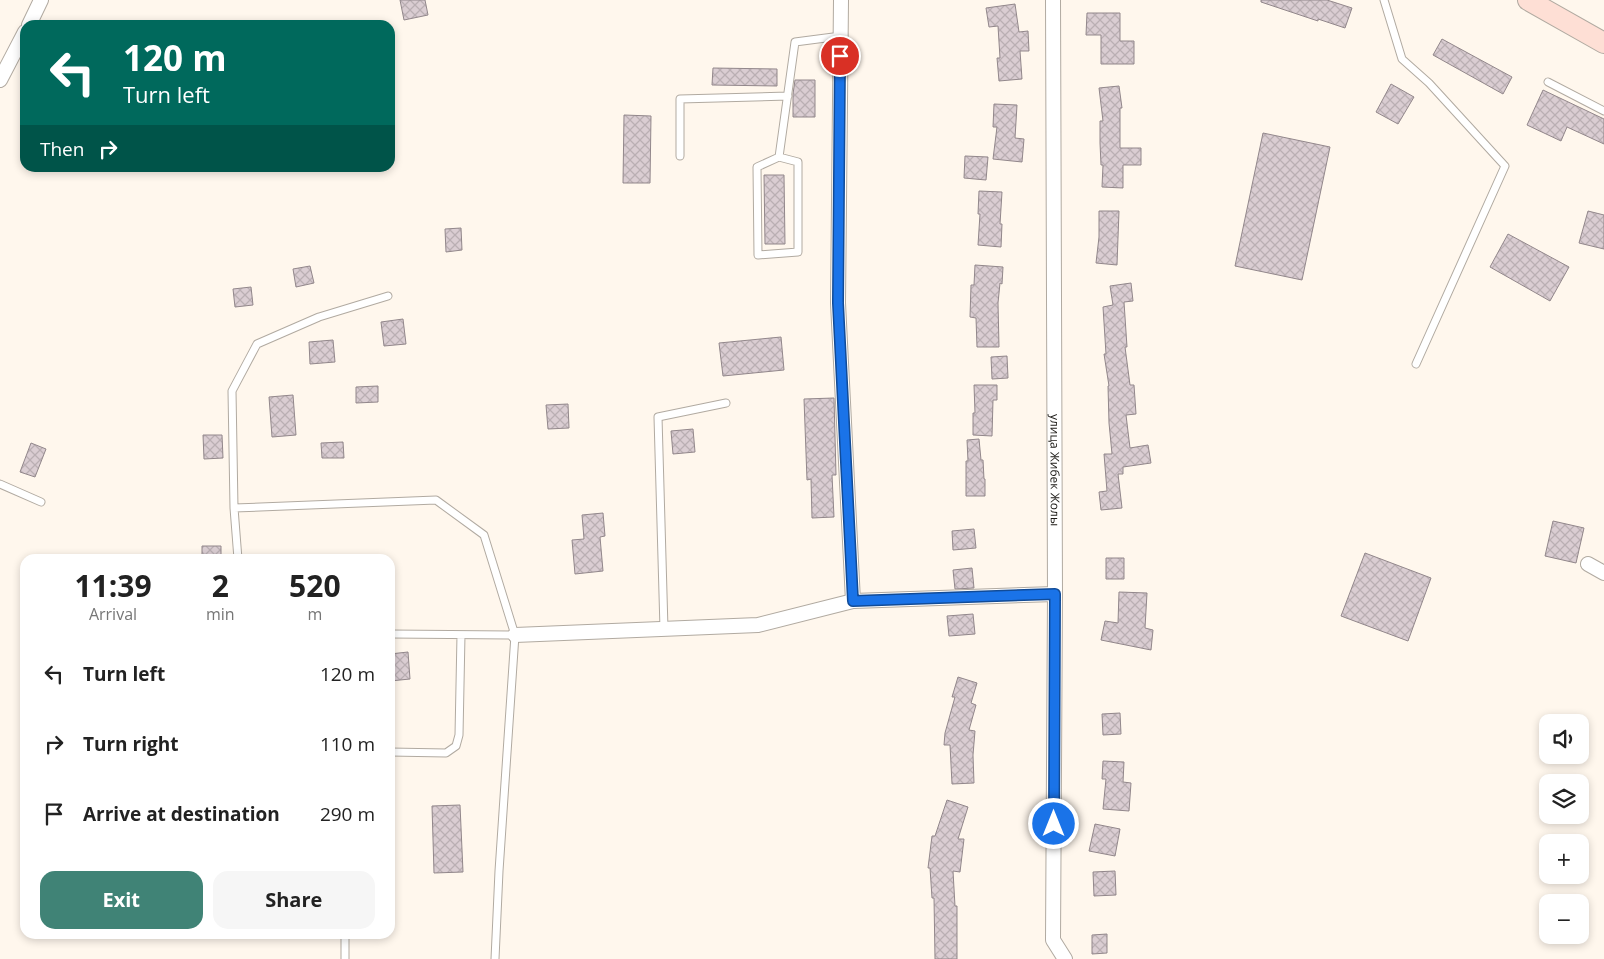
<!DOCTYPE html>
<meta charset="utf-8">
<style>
body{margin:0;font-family:"Open Sans",sans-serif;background:#f6f6f6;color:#222;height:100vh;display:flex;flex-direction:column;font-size:19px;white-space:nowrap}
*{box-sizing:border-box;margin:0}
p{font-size:16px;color:#767676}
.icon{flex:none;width:28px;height:28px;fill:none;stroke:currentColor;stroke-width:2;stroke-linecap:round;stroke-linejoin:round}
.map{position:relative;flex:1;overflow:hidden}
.details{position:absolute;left:20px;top:554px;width:375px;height:385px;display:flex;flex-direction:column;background:#fff;border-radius:15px;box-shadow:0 2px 8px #0003}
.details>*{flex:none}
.top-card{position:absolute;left:20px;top:20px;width:375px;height:152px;border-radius:15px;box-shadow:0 2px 8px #0003;background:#00695c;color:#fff;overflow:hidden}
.buttons{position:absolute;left:1539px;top:714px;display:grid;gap:10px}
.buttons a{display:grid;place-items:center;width:50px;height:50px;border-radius:10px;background:#fff;box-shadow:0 2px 8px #0003;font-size:25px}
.pin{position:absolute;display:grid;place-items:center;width:42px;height:42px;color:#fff;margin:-21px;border:2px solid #fff;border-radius:50%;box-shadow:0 1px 5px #0007}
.me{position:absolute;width:55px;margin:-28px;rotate:0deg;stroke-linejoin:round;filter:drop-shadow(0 0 4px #0008)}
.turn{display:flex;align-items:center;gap:18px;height:105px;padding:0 20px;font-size:22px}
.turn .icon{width:65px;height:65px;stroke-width:2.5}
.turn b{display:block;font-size:35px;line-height:42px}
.then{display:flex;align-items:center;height:48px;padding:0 20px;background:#0003;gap:10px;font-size:19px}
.eta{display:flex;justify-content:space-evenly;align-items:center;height:85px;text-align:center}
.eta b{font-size:30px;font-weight:700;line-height:35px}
.button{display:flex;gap:10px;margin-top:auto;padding:10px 20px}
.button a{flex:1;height:58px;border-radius:15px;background:#408376;color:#fff;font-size:20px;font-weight:700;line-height:58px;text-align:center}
.button a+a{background:#f6f6f6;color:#222}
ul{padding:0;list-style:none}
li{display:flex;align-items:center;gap:15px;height:70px;padding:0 20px}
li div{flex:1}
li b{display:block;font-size:19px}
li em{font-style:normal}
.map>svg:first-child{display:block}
</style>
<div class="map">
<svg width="1604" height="959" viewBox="0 0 1604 959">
<defs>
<pattern id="building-cross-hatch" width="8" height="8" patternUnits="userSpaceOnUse" patternTransform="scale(1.25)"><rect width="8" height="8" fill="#dacdd2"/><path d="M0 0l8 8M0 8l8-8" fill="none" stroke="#baafb3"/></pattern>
</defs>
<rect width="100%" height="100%" fill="#fff7ed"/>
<path fill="url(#building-cross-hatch)" stroke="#92878b" d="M 400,0 L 425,0 L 428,15 L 404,20 Z
M 1261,0 L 1327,0 L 1352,8 L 1345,28 L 1318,19 L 1318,21 L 1261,2 Z
M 1015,4 L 1019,32 L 1028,31 L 1029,51 L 1020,51 L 1022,79 L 999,81 L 997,58 L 1000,58 L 998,26 L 989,27 L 986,8 Z
M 1087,13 L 1120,13 L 1120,41 L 1134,41 L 1134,64 L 1101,64 L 1101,35 L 1086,35 Z
M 1442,39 L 1512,77 L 1503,94 L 1433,55 Z
M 713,68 L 777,69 L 777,86 L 712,85 Z
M 795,80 L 815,80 L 815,117 L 793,117 L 793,94 Z
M 1391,84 L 1414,97 L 1398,124 L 1376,112 Z
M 1119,86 L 1122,108 L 1120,108 L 1120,148 L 1141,148 L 1141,165 L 1123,165 L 1123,188 L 1102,187 L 1103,165 L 1101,165 L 1100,143 L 1100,121 L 1103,121 L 1099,88 Z
M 1543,90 L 1604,119 L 1604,144 L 1567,127 L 1561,141 L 1527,125 Z
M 994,104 L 1017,105 L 1015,138 L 1024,139 L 1022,162 L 993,159 L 997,127 L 993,127 Z
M 624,115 L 651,116 L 650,183 L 623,183 Z
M 1263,133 L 1330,147 L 1302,280 L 1235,266 Z
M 965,156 L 988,157 L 986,180 L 964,178 Z
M 764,175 L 784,175 L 785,244 L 765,244 Z
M 979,191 L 1002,192 L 1000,224 L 1002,224 L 1001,247 L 978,245 L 980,214 L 978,214 Z
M 1099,211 L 1119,211 L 1117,265 L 1096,263 L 1099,237 Z
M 1588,211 L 1604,215 L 1604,249 L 1579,243 Z
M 461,228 L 462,250 L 446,252 L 445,229 Z
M 1508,234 L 1569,267 L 1550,301 L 1490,267 Z
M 975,265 L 1003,267 L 1002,284 L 1000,283 L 998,303 L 999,347 L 977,347 L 976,318 L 970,317 L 971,285 L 974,285 Z
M 310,266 L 314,283 L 296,287 L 293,269 Z
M 1131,283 L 1133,301 L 1124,302 L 1127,347 L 1125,347 L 1130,385 L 1134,385 L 1136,414 L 1126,415 L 1130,448 L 1148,445 L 1151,463 L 1123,467 L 1123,474 L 1118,474 L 1122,508 L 1101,510 L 1099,492 L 1107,491 L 1104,454 L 1112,454 L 1109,423 L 1108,386 L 1109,386 L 1104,354 L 1106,354 L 1103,307 L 1113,305 L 1110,286 Z
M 251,287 L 253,305 L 235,307 L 233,289 Z
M 403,319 L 406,344 L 384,346 L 381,322 Z
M 781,337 L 784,370 L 723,376 L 719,343 Z
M 333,340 L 335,362 L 310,364 L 309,342 Z
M 1007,356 L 1008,378 L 992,379 L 991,357 Z
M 974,385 L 997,385 L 997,400 L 993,400 L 992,436 L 973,435 L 973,413 L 975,413 Z
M 378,386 L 378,402 L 356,403 L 356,387 Z
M 293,395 L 296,435 L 272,437 L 269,397 Z
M 834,398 L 836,475 L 832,475 L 834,517 L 812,518 L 811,479 L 807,480 L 804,399 Z
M 568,404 L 569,428 L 548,429 L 546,405 Z
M 693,429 L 695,452 L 673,454 L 671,431 Z
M 203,435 L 222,435 L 223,458 L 204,459 Z
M 979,439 L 981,460 L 983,460 L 984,479 L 985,479 L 985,496 L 966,496 L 966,461 L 968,461 L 967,440 Z
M 343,442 L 344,458 L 322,458 L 321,443 Z
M 31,443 L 46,449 L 35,477 L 20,472 Z
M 603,513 L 605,536 L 600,537 L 603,571 L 575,574 L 572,540 L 584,539 L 582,515 Z
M 1553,521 L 1584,528 L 1576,563 L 1545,556 Z
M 974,529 L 976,548 L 953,550 L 952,531 Z
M 202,546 L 221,546 L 221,559 L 202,559 Z
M 1365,553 L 1431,578 L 1408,641 L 1341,616 Z
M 1106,558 L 1124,558 L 1124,579 L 1106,579 Z
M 972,568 L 974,588 L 955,589 L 953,570 Z
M 1119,592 L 1147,593 L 1145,628 L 1153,630 L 1151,650 L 1101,640 L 1105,621 L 1118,623 Z
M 973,614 L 975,634 L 949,636 L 947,616 Z
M 408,652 L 410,679 L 390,681 L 390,654 Z
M 958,677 L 977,683 L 971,703 L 976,705 L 969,730 L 975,731 L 973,755 L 974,783 L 952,784 L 950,745 L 944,745 L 945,733 L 955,697 L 952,697 Z
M 1120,713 L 1121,734 L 1103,735 L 1102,714 Z
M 1103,761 L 1124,762 L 1123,782 L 1131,783 L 1129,811 L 1103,809 L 1106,779 L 1102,779 Z
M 947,800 L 968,807 L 958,839 L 964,839 L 960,872 L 953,871 L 955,906 L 957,906 L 957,959 L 935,959 L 934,898 L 932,898 L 930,868 L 928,868 L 932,836 L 935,836 Z
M 460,805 L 463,872 L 434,873 L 432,806 Z
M 1095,824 L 1120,829 L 1115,856 L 1089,851 Z
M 1115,871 L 1116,895 L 1094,896 L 1093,872 Z
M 1107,934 L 1107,953 L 1092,954 L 1092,935 Z"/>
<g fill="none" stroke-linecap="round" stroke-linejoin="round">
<defs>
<path id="lane" d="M 1384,0 L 1402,59 L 1429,83 L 1505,166 L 1416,364
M 1548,82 L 1604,111
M 680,156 L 680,99 L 788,96
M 779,157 L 798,162 L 798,252 L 758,255 L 757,167 L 779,157 L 795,42 L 841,36
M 0,484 L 41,502
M 234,508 L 436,500 L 484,535 L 515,635 L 499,871 L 495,959
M 238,559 L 234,508 L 232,391 L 257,344 L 319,317 L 388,296
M 664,629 L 658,417 L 726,403
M 390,634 L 515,635
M 390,752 L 446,753 L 456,746 L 459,735 L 461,635
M 345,934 L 345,959"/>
<g id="street">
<path d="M 841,0 L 838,303 L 853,601"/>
<path id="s1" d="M 1053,0 L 1055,594 L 1053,940 L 1065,959"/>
<path d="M 29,25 L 41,0"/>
<path d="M 0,80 L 25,32"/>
<path d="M 1588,564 L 1604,573"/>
<path d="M 515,635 L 758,625 L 853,601 L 1055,594"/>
</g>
<path id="secondary" d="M 1528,0 L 1604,43"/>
</defs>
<use href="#lane" stroke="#b1aaa1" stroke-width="9"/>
<use href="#street" stroke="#b1aaa1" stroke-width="16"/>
<use href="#secondary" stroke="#b1aaa1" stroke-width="22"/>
<use href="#lane" stroke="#fff" stroke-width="7"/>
<use href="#street" stroke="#fff" stroke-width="14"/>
<use href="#secondary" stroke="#fedfd5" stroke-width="20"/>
</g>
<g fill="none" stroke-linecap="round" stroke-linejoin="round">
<defs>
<path id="route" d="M 840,56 L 838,303 L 853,601 L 1055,594 L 1054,824"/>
</defs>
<use href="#route" stroke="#114b97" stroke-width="12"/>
<use href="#route" stroke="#1a73e8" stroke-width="9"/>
</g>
<g text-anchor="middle" stroke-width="4" stroke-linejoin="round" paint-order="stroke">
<g font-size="12" fill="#191713" stroke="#fff7ed">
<text dy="4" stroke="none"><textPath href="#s1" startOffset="470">улица Жибек Жолы</textPath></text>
</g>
</g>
</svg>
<div class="buttons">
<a><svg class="icon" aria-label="sound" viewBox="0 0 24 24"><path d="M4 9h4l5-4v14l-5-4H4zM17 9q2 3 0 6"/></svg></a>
<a><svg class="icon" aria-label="layers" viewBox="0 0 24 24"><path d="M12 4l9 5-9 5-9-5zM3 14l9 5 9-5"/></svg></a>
<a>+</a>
<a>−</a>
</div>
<div class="pin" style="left:840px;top:56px;background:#d93025"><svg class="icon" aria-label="arrive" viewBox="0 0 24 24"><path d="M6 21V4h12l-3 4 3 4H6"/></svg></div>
<svg class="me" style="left:1054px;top:824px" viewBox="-20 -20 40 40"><circle r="17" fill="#1a73e8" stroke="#fff" stroke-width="3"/><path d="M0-11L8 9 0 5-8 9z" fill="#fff"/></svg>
<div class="top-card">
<div class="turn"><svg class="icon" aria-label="left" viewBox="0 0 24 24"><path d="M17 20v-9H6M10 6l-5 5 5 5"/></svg><div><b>120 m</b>Turn left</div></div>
<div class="then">Then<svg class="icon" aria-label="right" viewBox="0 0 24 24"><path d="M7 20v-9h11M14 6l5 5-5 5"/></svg></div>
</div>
<section class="details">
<div class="eta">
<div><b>11:39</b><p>Arrival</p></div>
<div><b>2</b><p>min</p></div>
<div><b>520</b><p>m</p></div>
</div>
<ul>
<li><svg class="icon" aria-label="left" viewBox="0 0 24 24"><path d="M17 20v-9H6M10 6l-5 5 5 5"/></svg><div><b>Turn left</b></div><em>120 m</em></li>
<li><svg class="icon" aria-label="right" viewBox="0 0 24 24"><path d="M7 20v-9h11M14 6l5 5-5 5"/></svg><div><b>Turn right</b></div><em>110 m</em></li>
<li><svg class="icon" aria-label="arrive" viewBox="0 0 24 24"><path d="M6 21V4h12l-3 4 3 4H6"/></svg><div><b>Arrive at destination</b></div><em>290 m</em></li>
</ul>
<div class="button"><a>Exit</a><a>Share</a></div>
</section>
</div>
